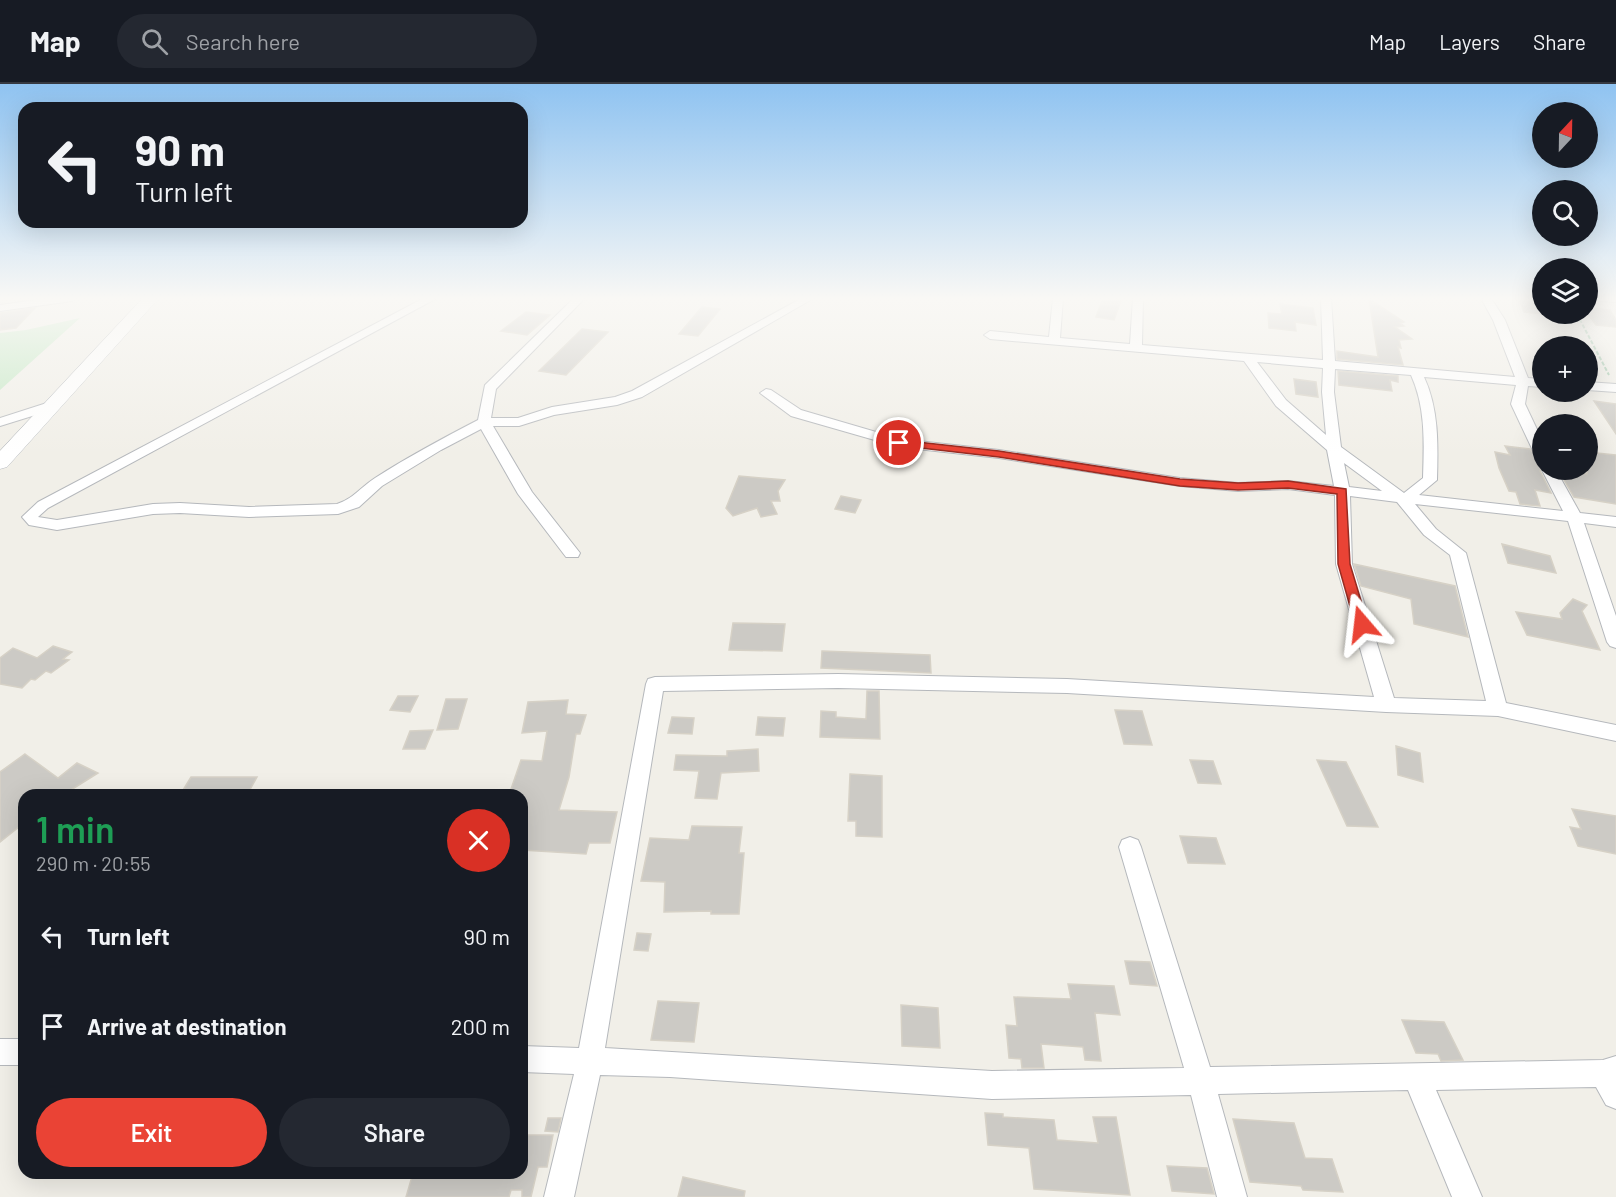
<!DOCTYPE html>
<meta charset="utf-8">
<style>
body{margin:0;font-family:Barlow,sans-serif;background:#242831;color:#f1f3f6;height:100vh;display:flex;flex-direction:column;font-size:22px;white-space:nowrap}
*{box-sizing:border-box;margin:0}
p{font-size:20px;color:#9ea1a6}
.icon{flex:none;width:33px;height:33px;fill:none;stroke:currentColor;stroke-width:2;stroke-linecap:round;stroke-linejoin:round}
.map{position:relative;flex:1;overflow:hidden}
.details{position:absolute;left:18px;top:705px;width:510px;height:390px;display:flex;flex-direction:column;background:#171b24;border-radius:18px;box-shadow:0 6px 24px #0002}
.details>*{flex:none}
.banner{position:absolute;left:18px;top:18px;width:510px;height:126px;border-radius:18px;box-shadow:0 6px 24px #0002;background:#171b24;color:#f1f3f6;overflow:hidden}
.needle{width:39px;rotate:22deg}
.buttons{position:absolute;left:1532px;top:18px;display:grid;gap:12px}
.buttons a{display:grid;place-items:center;width:66px;height:66px;border-radius:50%;background:#171b24;box-shadow:0 6px 24px #0002;font-size:30px}
.pin{position:absolute;display:grid;place-items:center;width:51px;height:51px;color:#fff;margin:-26px;border:3px solid #fff;border-radius:50%;box-shadow:0 2px 6px #0007}
.me{position:absolute;width:66px;margin:-33px;rotate:343deg;stroke-linejoin:round;filter:drop-shadow(0 0 4px #0008)}
.turn{display:flex;align-items:center;gap:21px;height:126px;padding:0 18px;font-size:27px}
.turn .icon{width:78px;height:78px;stroke-width:2.5}
.turn b{display:block;font-size:42px;line-height:51px}
.round{display:grid;place-items:center;flex:none;width:63px;height:63px;border-radius:32px;background:#242831}
.head{display:flex;align-items:center;justify-content:space-between;height:102px;padding:0 18px}
h1{font-size:36px;font-weight:600;line-height:45px;color:#1e9e55}
.primary-button{display:flex;gap:12px;margin-top:auto;padding:12px 18px}
.primary-button a{flex:1;height:69px;border-radius:36px;background:#ea4335;color:#fff;font-size:24px;font-weight:600;line-height:69px;text-align:center}
.primary-button a+a{background:#242831;color:#f1f3f6}
ul{padding:0;list-style:none}
li{display:flex;align-items:center;gap:18px;height:90px;padding:0 18px}
li div{flex:1}
li b{display:block;font-size:22px}
li em{font-style:normal}
header{display:flex;align-items:center;gap:36px;box-sizing:border-box;height:84px;padding:0 30px;background:#171b24;border-bottom:2px solid #363941}
header strong{font-size:28px}
nav{display:flex;gap:33px;margin-inline-start:auto;font-size:21px}
.search{width:420px;height:54px;background:#242831;display:flex;align-items:center;gap:15px;box-sizing:border-box;padding:0 21px;border-radius:33px;color:#9ea1a6;font-size:22px}
.map>svg:first-child{display:block}
</style>
<header>
<strong>Map</strong>
<div class="search"><svg class="icon" aria-label="search" viewBox="0 0 24 24"><circle cx="10" cy="10" r="6"/><path d="M15 15l6 6"/></svg>Search here</div>
<nav><a>Map</a><a>Layers</a><a>Share</a></nav>
</header>
<div class="map">
<svg width="1616" height="1113" viewBox="0 0 1616 1113">
<rect width="100%" height="100%" fill="#f1efe8"/>
<path fill="#c5e8c5" d="M 80,234 L 0,306 L 0,249 L 26,246 Z"/>
<path fill="#cccac5" stroke="#d6d1c6" stroke-width="1.5" d="M 1103,214 L 1122,214 L 1114,236 L 1096,233 Z
M 1519,214 L 1542,214 L 1542,230 L 1524,228 Z
M 1369,215 L 1404,238 L 1400,239 L 1404,242 L 1395,243 L 1412,255 L 1399,256 L 1401,264 L 1398,263 L 1403,281 L 1337,275 L 1337,267 L 1378,273 Z
M 1280,220 L 1313,224 L 1316,241 L 1295,238 L 1296,247 L 1269,244 L 1268,229 L 1282,230 Z
M 702,223 L 720,225 L 698,252 L 679,250 Z
M 35,224 L 16,244 L 0,246 L 0,229 Z
M 1587,224 L 1610,226 L 1616,236 L 1616,243 L 1596,241 L 1587,229 Z
M 526,228 L 550,231 L 527,251 L 501,247 Z
M 582,245 L 608,248 L 566,291 L 539,287 Z
M 1338,287 L 1398,292 L 1398,298 L 1390,296 L 1392,307 L 1339,301 Z
M 1294,295 L 1316,298 L 1318,313 L 1296,310 Z
M 1594,317 L 1616,320 L 1616,350 Z
M 1505,362 L 1530,365 L 1538,375 L 1542,382 L 1540,387 L 1551,409 L 1535,406 L 1540,422 L 1520,420 L 1516,408 L 1509,407 L 1499,384 L 1495,368 L 1510,371 Z
M 1587,368 L 1616,371 L 1616,420 L 1574,413 L 1559,387 L 1587,390 Z
M 739,392 L 785,396 L 778,407 L 780,417 L 771,417 L 777,430 L 761,433 L 757,424 L 733,432 L 726,424 Z
M 841,412 L 861,416 L 855,429 L 835,425 Z
M 1502,460 L 1550,472 L 1556,489 L 1508,479 Z
M 1354,480 L 1455,502 L 1468,553 L 1414,540 L 1411,515 L 1361,502 Z
M 1573,515 L 1587,521 L 1582,527 L 1600,566 L 1527,551 L 1516,528 L 1562,535 L 1560,529 Z
M 733,539 L 785,540 L 782,567 L 729,566 Z
M 53,562 L 72,568 L 63,575 L 69,576 L 51,589 L 46,587 L 35,596 L 31,595 L 22,604 L 0,600 L 0,574 L 13,564 L 37,574 Z
M 822,567 L 930,571 L 931,589 L 821,584 Z
M 867,607 L 879,607 L 880,655 L 820,653 L 821,627 L 836,628 L 836,633 L 866,635 Z
M 398,612 L 418,612 L 410,628 L 390,626 Z
M 446,615 L 467,615 L 458,645 L 437,646 Z
M 568,616 L 566,630 L 586,631 L 580,650 L 576,650 L 569,693 L 559,726 L 617,728 L 610,759 L 589,759 L 586,770 L 522,766 L 522,711 L 509,711 L 521,676 L 542,677 L 547,647 L 522,649 L 528,618 Z
M 1115,626 L 1142,627 L 1152,661 L 1124,660 Z
M 672,633 L 694,634 L 692,650 L 668,649 Z
M 758,633 L 785,634 L 783,652 L 756,651 Z
M 433,646 L 425,665 L 403,665 L 410,647 Z
M 1396,662 L 1420,669 L 1423,698 L 1398,691 Z
M 758,665 L 759,687 L 721,689 L 717,715 L 695,714 L 699,687 L 674,686 L 676,671 L 727,672 L 727,667 Z
M 25,670 L 58,694 L 77,679 L 98,689 L 63,711 L 24,711 L 24,739 L 0,758 L 0,688 Z
M 1190,676 L 1213,677 L 1221,700 L 1198,699 Z
M 1317,676 L 1346,678 L 1378,743 L 1347,742 Z
M 850,690 L 882,692 L 882,753 L 856,752 L 856,737 L 848,737 Z
M 191,693 L 257,693 L 247,711 L 180,711 Z
M 1572,725 L 1616,732 L 1616,770 L 1578,762 L 1570,743 L 1581,745 Z
M 692,742 L 742,743 L 739,769 L 744,769 L 739,830 L 711,830 L 711,827 L 664,828 L 665,798 L 641,797 L 650,754 L 689,756 Z
M 1180,752 L 1216,754 L 1225,780 L 1188,779 Z
M 637,849 L 651,850 L 648,867 L 634,866 Z
M 1125,877 L 1150,878 L 1157,902 L 1130,900 Z
M 1068,900 L 1114,902 L 1120,931 L 1095,929 L 1101,977 L 1085,976 L 1083,963 L 1041,960 L 1044,984 L 1022,984 L 1021,975 L 1009,974 L 1006,941 L 1017,942 L 1014,913 L 1071,915 Z
M 658,917 L 699,919 L 694,958 L 651,956 Z
M 901,921 L 938,924 L 940,964 L 902,962 Z
M 1402,936 L 1444,938 L 1463,976 L 1441,977 L 1438,970 L 1416,969 Z
M 985,1029 L 1003,1030 L 1003,1033 L 1054,1036 L 1057,1056 L 1098,1059 L 1093,1033 L 1116,1033 L 1130,1111 L 1034,1105 L 1029,1064 L 988,1061 Z
M 548,1034 L 561,1034 L 558,1048 L 545,1047 Z
M 1233,1035 L 1294,1039 L 1305,1074 L 1332,1075 L 1343,1108 L 1303,1106 L 1301,1102 L 1250,1098 Z
M 522,1051 L 553,1051 L 547,1083 L 538,1083 L 531,1113 L 522,1113 L 522,1106 L 511,1106 L 509,1113 L 406,1113 L 413,1089 L 522,1089 Z
M 1167,1082 L 1207,1084 L 1214,1110 L 1172,1107 Z
M 683,1093 L 745,1107 L 744,1113 L 678,1113 Z"/>
<g fill="none" stroke-linecap="round" stroke-linejoin="round">
<defs>
<path id="minor" d="M 50,214 L 77,214 L 72,217 L 0,227 L 0,221 Z
M 424,214 L 437,214 L 48,424 L 38,433 L 57,436 L 153,420 L 180,419 L 249,423 L 337,420 C 353,415 361,403 375,394 C 408,373 443,354 478,336 L 485,301 L 574,214 L 585,214 L 496,305 L 491,334 L 518,334 L 552,323 L 615,313 L 632,307 L 802,214 L 814,214 L 642,313 L 617,321 L 554,331 L 519,342 L 493,342 L 532,408 L 580,469 L 578,473 L 566,473 L 518,410 L 481,345 L 441,366 L 382,402 L 359,423 L 338,430 L 249,433 L 180,429 L 153,430 L 57,446 L 29,441 L 22,433 L 38,418 Z
M 1053,214 L 1063,214 L 1060,254 L 1130,260 L 1133,214 L 1143,214 L 1142,261 L 1323,276 L 1321,214 L 1331,214 L 1335,277 L 1515,293 L 1493,236 L 1481,214 L 1491,214 L 1505,236 L 1528,294 L 1542,295 L 1542,303 L 1528,302 L 1525,320 L 1542,356 L 1542,375 L 1535,371 L 1511,320 L 1516,301 L 1424,293 C 1439,325 1438,361 1437,396 L 1419,411 L 1563,427 L 1542,386 L 1556,386 L 1580,429 L 1616,433 L 1616,443 L 1584,439 L 1616,532 L 1616,564 L 1610,562 L 1607,558 L 1568,437 L 1415,420 L 1436,445 L 1466,469 L 1506,619 L 1616,641 L 1616,657 L 1498,632 L 1386,628 L 1067,609 L 838,604 L 663,607 L 605,964 L 992,987 L 1184,984 L 1119,763 L 1122,756 L 1130,753 L 1138,756 L 1141,763 L 1210,983 L 1603,976 L 1616,972 L 1616,1025 L 1606,1021 L 1596,1003 L 1436,1006 L 1482,1113 L 1452,1113 L 1408,1006 L 1218,1010 L 1247,1113 L 1217,1113 L 1191,1011 L 992,1015 L 670,993 L 600,991 L 574,1113 L 544,1113 L 574,990 L 522,988 L 522,962 L 579,964 L 646,600 L 648,595 L 655,593 L 838,590 L 1067,595 L 1374,613 L 1336,480 L 1335,411 L 1288,405 L 1238,407 L 1180,402 L 999,374 L 899,363 L 791,332 L 760,309 L 766,305 L 771,306 L 801,326 L 900,355 L 999,366 L 1180,394 L 1238,399 L 1288,397 L 1334,402 L 1327,366 L 1276,322 L 1244,277 L 990,255 L 984,251 L 990,247 L 1049,253 ZM 1257,278 L 1323,284 L 1322,308 L 1326,351 L 1286,316 ZM 1335,285 L 1411,291 C 1426,324 1424,359 1423,394 L 1404,409 L 1341,363 L 1334,308 ZM 1344,379 L 1382,407 L 1349,403 ZM 1350,412 L 1397,418 L 1424,451 L 1450,471 L 1486,617 L 1394,614 L 1352,480 Z
M 1594,214 L 1616,214 L 1616,218 L 1599,217 Z
M 1587,298 L 1616,300 L 1616,308 L 1587,306 Z
M 53,317 L 58,318 L 60,321 L 58,324 L 0,342 L 0,334 Z
M 0,955 L 24,955 L 24,981 L 0,981 Z"/>
<path id="secondary" d="M 143,214 L 159,214 L 7,383 L 0,385 L 0,367 Z"/>
</defs>
<use href="#minor" stroke="#b5b8bc" stroke-width="2"/>
<use href="#secondary" stroke="#b6babf" stroke-width="1"/>
<path stroke="#9cc7a9" stroke-width="2" stroke-dasharray="4 2" stroke-linecap="butt" d="M 1577,230 L 1609,291"/>
<use href="#minor" fill="#fff" fill-rule="evenodd"/>
<use href="#secondary" fill="#fff" fill-rule="evenodd"/>
</g>
<linearGradient id="sky" x2="0" y2="1"><stop stop-color="#8fc3f1"/><stop offset="0.58" stop-color="#f9f8f5"/><stop offset="1" stop-color="#f9f8f5" stop-opacity="0"/></linearGradient>
<rect width="1616" height="370" fill="url(#sky)"/>
<path fill="#ea4335" stroke="#982c22" stroke-width="1.5" d="M 899,356 L 999,367 L 1180,395 L 1238,399 L 1288,397 L 1346,405 L 1350,480 L 1368,540 L 1362,545 L 1355,540 L 1338,480 L 1337,410 L 1288,404 L 1238,406 L 1180,402 L 999,373 L 895,361 L 894,359 Z"/>
</svg>
<div class="buttons">
<a><svg class="needle" viewBox="-14 -14 28 28"><path d="M0-13l5 13h-10z" fill="#e53935"/><path d="M0 13l5-13h-10z" fill="#9ea1a6"/></svg></a>
<a><svg class="icon" aria-label="search" viewBox="0 0 24 24"><circle cx="10" cy="10" r="6"/><path d="M15 15l6 6"/></svg></a>
<a><svg class="icon" aria-label="layers" viewBox="0 0 24 24"><path d="M12 4l9 5-9 5-9-5zM3 14l9 5 9-5"/></svg></a>
<a>+</a>
<a>−</a>
</div>
<div class="pin" style="left:899px;top:359px;background:#d93025"><svg class="icon" aria-label="arrive" viewBox="0 0 24 24"><path d="M6 21V4h12l-3 4 3 4H6"/></svg></div>
<svg class="me" style="left:1362px;top:540px" viewBox="-20 -20 40 40"><path d="M0-17L14 15 0 8-14 15z" fill="#ea4335" stroke="#fff" stroke-width="4"/></svg>
<div class="banner">
<div class="turn"><svg class="icon" aria-label="left" viewBox="0 0 24 24"><path d="M17 20v-9H6M10 6l-5 5 5 5"/></svg><div><b>90 m</b>Turn left</div></div>
</div>
<section class="details">
<div class="head"><div><h1>1 min</h1><p>290 m · 20:55</p></div><a class="round" style="background:#d93025;color:#fff"><svg class="icon" aria-label="close" viewBox="0 0 24 24"><path d="M6 6l12 12M18 6L6 18"/></svg></a></div>
<ul>
<li><svg class="icon" aria-label="left" viewBox="0 0 24 24"><path d="M17 20v-9H6M10 6l-5 5 5 5"/></svg><div><b>Turn left</b></div><em>90 m</em></li>
<li><svg class="icon" aria-label="arrive" viewBox="0 0 24 24"><path d="M6 21V4h12l-3 4 3 4H6"/></svg><div><b>Arrive at destination</b></div><em>200 m</em></li>
</ul>
<div class="primary-button"><a>Exit</a><a>Share</a></div>
</section>
</div>
